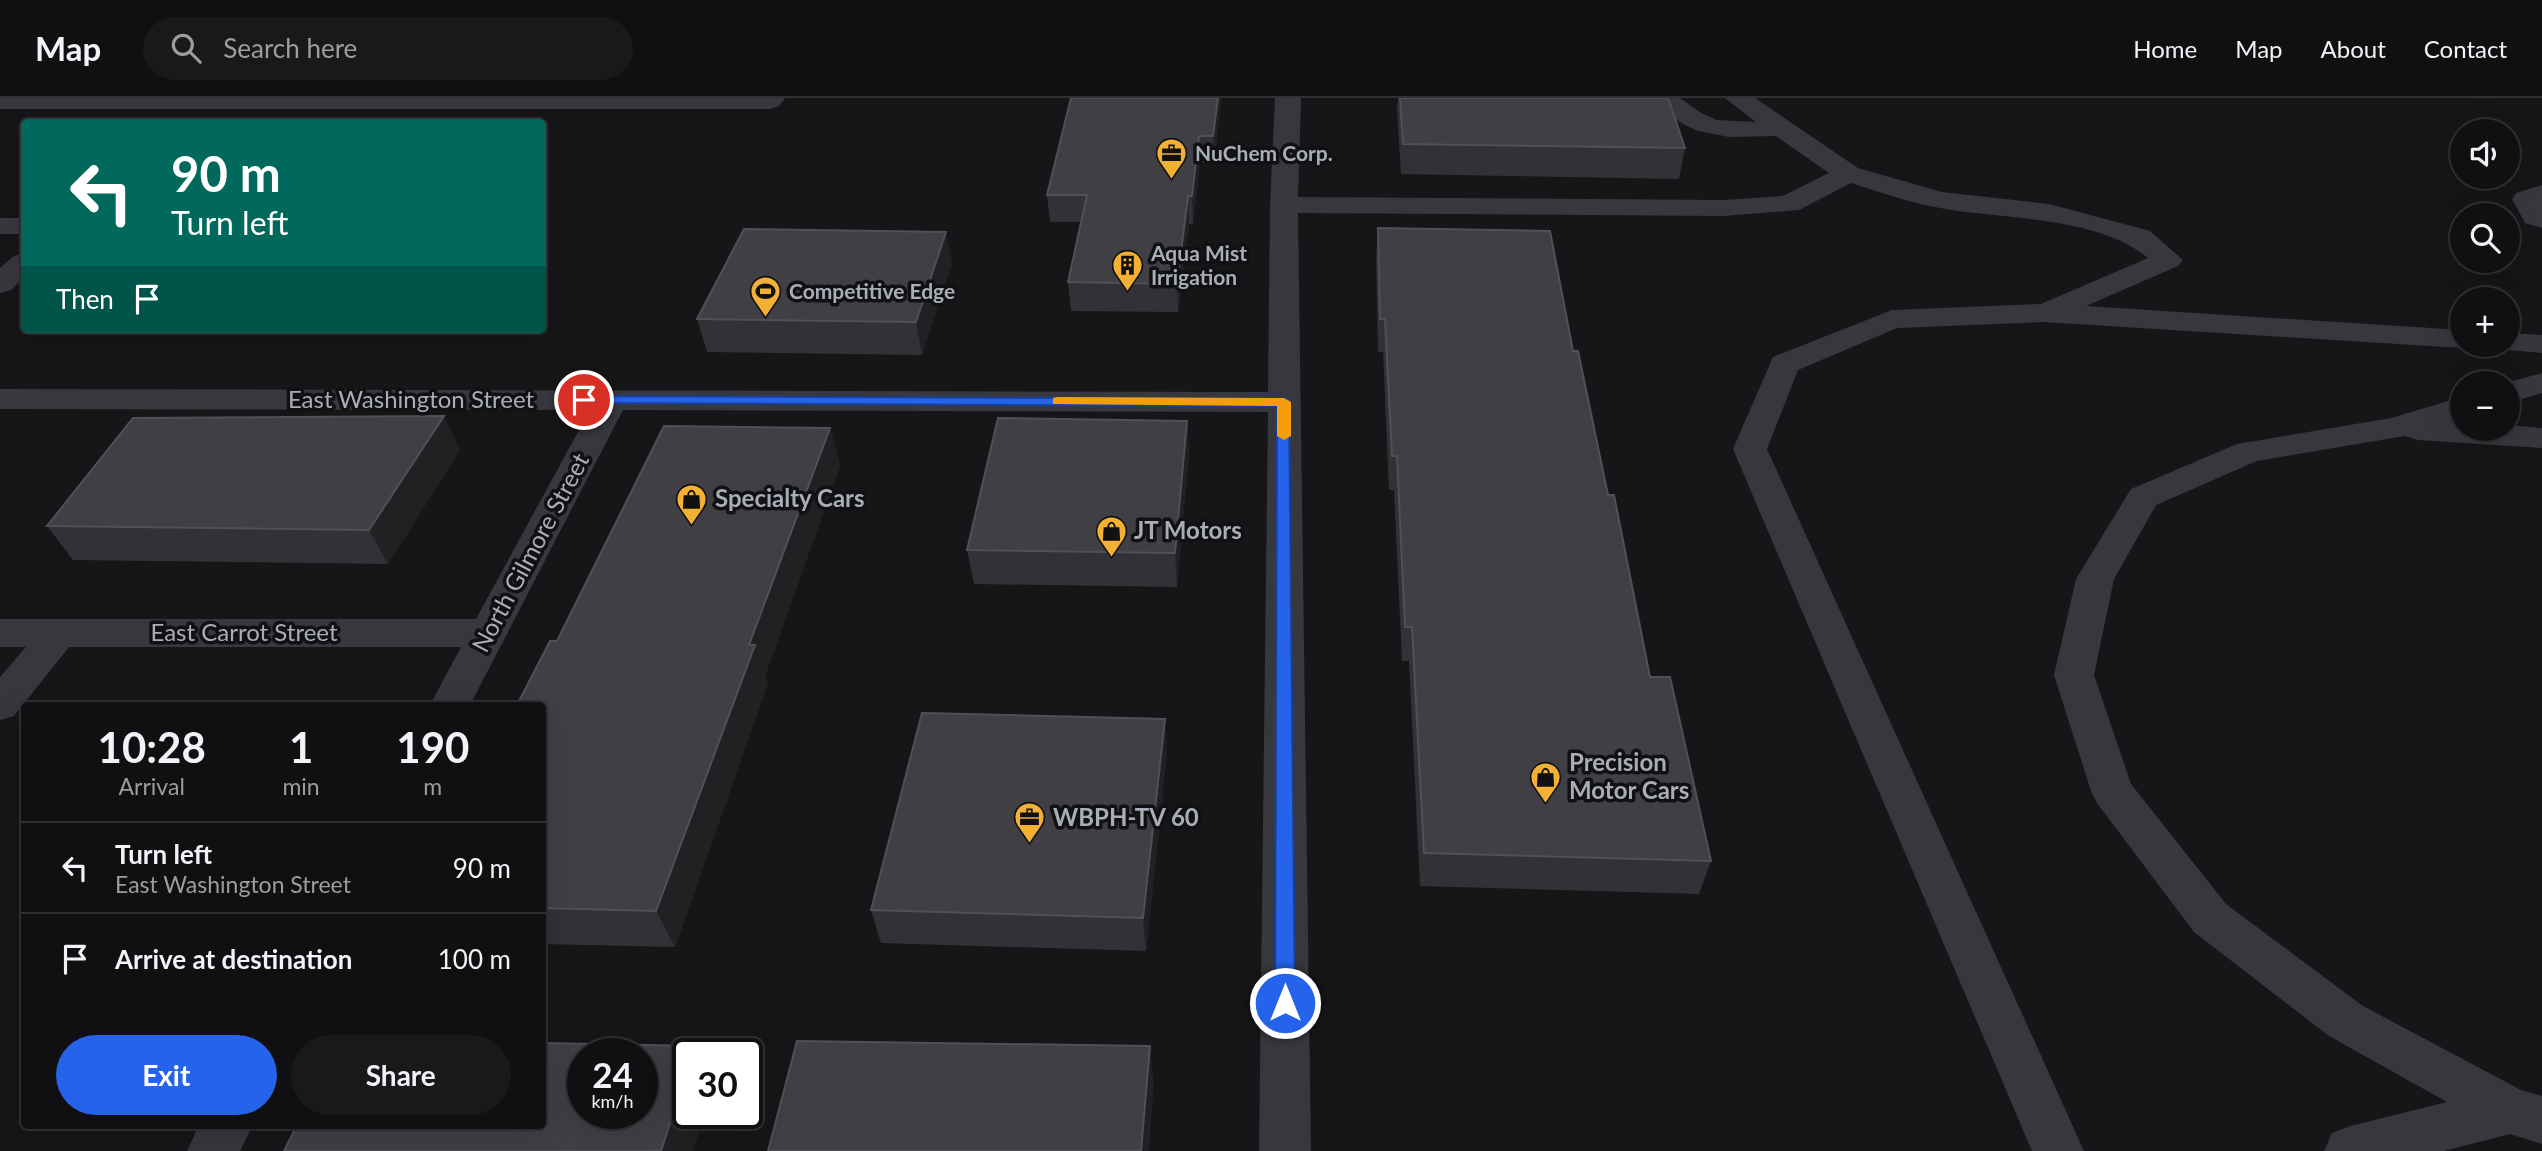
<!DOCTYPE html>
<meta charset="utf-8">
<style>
body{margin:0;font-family:Lato,sans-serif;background:#19191b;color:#f1f3f6;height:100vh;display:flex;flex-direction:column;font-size:26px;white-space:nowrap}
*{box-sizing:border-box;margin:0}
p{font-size:23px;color:#9c9d9f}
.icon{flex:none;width:38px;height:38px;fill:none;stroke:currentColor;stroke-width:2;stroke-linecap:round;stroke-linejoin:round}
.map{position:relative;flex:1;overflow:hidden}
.panel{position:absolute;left:21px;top:604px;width:525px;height:427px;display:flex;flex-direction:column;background:#101012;border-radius:7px;box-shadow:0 7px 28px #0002,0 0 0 2px #303032}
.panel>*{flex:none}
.guide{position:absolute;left:21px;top:21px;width:525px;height:214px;border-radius:7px;box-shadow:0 7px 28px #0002,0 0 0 2px #303032;background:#00695c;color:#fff;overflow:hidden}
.controls{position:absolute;left:2450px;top:21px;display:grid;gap:14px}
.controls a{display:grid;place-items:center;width:70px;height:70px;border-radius:50%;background:#101012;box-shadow:0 7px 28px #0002,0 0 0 2px #303032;font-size:35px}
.speed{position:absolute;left:567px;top:940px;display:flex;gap:14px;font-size:35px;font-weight:700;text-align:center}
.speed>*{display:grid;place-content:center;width:91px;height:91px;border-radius:50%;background:#101012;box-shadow:0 7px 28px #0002,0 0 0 2px #303032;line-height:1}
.speed small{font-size:18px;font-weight:400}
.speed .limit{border:4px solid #111;border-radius:10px;background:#fff;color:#111}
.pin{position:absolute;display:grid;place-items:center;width:60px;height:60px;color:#fff;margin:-30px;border:4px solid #fff;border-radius:50%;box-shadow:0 2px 7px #0007}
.me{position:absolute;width:77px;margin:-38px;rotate:0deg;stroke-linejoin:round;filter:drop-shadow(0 0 5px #0008)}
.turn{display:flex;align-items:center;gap:24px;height:147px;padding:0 35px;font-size:32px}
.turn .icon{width:91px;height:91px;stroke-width:2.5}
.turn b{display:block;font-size:49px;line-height:60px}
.then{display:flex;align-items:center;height:66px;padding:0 35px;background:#0003;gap:14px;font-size:26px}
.eta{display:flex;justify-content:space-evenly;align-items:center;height:119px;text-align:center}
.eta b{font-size:42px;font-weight:700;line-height:49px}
.button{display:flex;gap:14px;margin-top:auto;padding:14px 35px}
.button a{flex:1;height:80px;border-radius:42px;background:#2563eb;color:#fff;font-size:28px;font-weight:700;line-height:80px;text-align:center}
.button a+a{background:#19191b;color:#f1f3f6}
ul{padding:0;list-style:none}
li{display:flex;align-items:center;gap:21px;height:91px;padding:0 35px;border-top:2px solid #303032}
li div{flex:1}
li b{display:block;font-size:26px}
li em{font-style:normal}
header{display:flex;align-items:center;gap:42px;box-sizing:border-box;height:98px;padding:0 35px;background:#101012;border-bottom:2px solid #303032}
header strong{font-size:33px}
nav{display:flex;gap:38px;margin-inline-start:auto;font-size:24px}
.search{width:490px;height:63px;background:#19191b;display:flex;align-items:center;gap:18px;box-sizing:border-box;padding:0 24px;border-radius:38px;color:#9c9d9f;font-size:26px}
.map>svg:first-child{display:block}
</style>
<header>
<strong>Map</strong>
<div class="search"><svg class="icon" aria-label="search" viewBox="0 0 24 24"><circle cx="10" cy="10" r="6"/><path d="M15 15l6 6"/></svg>Search here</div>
<nav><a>Home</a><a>Map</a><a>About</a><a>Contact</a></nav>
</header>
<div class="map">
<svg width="2542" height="1053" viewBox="0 0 2542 1053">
<rect width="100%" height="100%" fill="#161618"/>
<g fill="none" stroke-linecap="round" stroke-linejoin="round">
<path fill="#37383d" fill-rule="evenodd" d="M 0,0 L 785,0 L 779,8 L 770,11 L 0,11 Z
M 1275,0 L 1301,0 L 1298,99 L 1724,102 L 1783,98 L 1829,75 L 1776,38 L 1729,39 L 1698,33 L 1683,26 L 1651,5 L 1647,0 L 1680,0 L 1701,15 L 1717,22 L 1756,24 L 1725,0 L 1755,0 L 1858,70 L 1942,94 L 2049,106 L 2150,133 L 2183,162 L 2178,168 L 2086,208 L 2462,232 L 2462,247 L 2473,248 L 2462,250 L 2044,224 L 1897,230 L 1798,272 L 1767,351 L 2084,1053 L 2032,1053 L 1733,351 L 1773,259 L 1892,212 L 2041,206 L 2148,160 C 2096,117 2003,122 1940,110 C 1910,105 1880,94 1851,85 L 1799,112 L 1724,118 L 1298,115 L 1311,1053 L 1259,1053 L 1268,314 L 623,312 L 470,607 L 430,607 L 461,549 L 69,549 L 14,618 L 0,622 L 0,579 L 26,549 L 0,549 L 0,521 L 476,521 L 590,312 L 0,311 L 0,291 L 1268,294 L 1270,107 Z
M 2542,87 L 2542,130 L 2525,125 L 2512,101 L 2516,95 Z
M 0,120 L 24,120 L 24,136 L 0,136 Z
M 24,155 L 24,179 L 11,192 L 0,195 L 0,170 L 14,158 Z
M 2508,235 L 2542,237 L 2542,255 L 2497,251 L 2494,247 L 2508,247 Z
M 2542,275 L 2542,295 L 2508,305 L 2506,285 Z
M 2462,299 L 2462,320 L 2450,324 L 2462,324 L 2462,331 L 2508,331 L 2508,327 L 2542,330 L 2542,350 L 2418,342 L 2405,338 L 2257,363 L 2156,407 L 2114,481 L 2094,577 L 2131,686 L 2226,806 L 2363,908 L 2521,992 L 2542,998 L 2542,1046 L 2510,1036 L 2444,1053 L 2324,1053 L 2332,1035 L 2350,1028 L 2447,1004 L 2329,938 L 2194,834 L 2097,705 L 2091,693 L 2054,577 L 2076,481 L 2131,391 L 2237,346 L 2391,320 Z
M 199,1027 L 253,1027 L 240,1053 L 187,1053 Z"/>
</g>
<path fill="#323236" d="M 1071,0 L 1221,0 L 1214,65 L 1200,65 L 1193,126 L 1189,126 L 1178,214 L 1071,213 L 1068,184 L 1081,124 L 1050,124 L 1047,97 Z
M 1398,0 L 1668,0 L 1685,50 L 1679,81 L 1401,76 L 1397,10 Z
M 1378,130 L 1573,253 L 1608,397 L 1650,579 L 1711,763 L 1699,796 L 1420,788 L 1409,563 L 1402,563 L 1394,392 L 1389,392 L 1383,254 L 1378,254 L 1376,162 Z
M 952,165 L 922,257 L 707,254 L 697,221 Z
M 1187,323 L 1189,356 L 1177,489 L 974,486 L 967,452 Z
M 830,330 L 840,368 L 765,578 L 768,585 L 675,849 L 542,846 L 542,607 L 557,543 Z
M 460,352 L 388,466 L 73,462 L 47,428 Z
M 1167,654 L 1146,853 L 881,845 L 871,812 Z"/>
<path fill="#212124" d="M 1218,0 L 1221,0 L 1214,65 L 1213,38 Z
M 1199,38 L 1200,65 L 1193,126 L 1192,98 Z
M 1188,98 L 1189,126 L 1178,214 L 1177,186 Z
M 946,134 L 952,165 L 922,257 L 916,224 Z
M 444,318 L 460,352 L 388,466 L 369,432 Z
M 1187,323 L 1189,356 L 1177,489 L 1175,455 Z
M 830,330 L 840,368 L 765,578 L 768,585 L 675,849 L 656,813 L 749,547 Z
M 1165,621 L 1167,654 L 1146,853 L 1143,820 Z
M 695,948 L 698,956 L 692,956 Z
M 1150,948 L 1154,985 L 1149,1053 L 1141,1053 Z
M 688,969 L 688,1015 L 705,1015 L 693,1053 L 661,1053 Z"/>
<path fill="#3f3f44" stroke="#4f5156" stroke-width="2" fill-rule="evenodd" d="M 1071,0 L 1218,0 L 1213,38 L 1199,38 L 1192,98 L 1188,98 L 1177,186 L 1068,184 L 1087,97 L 1047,97 Z
M 1400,0 L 1668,0 L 1685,50 L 1403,46 Z
M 1378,130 L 1550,133 L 1573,253 L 1578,253 L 1608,397 L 1614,397 L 1650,579 L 1670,579 L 1711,763 L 1424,755 L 1412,529 L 1405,529 L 1397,358 L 1392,358 L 1385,221 L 1380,221 Z
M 744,131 L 946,134 L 916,224 L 697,221 Z
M 444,318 L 369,432 L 47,428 L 133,320 Z
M 998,320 L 1187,323 L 1175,455 L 967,452 Z
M 664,328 L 830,330 L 749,547 L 755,547 L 656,813 L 542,810 L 542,607 L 517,607 L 550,543 L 557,543 Z
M 922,615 L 1165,621 L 1143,820 L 871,812 Z
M 797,943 L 1150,948 L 1141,1053 L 768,1053 Z
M 542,945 L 695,948 L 692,956 L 688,956 L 688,969 L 661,1053 L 284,1053 L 297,1027 L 542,1027 ZM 583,956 L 642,956 L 642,1015 L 583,1015 Z"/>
<path fill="#2563eb" stroke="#184099" stroke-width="2" d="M 584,298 L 1289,301 L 1295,905 L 1292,911 L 1285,914 L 1278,911 L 1275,905 L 1277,308 L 580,305 L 578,302 Z"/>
<path fill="#f59e0b" d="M 1058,299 L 1284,300 L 1291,304 L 1291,338 L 1284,342 L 1277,338 L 1277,308 L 1053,306 L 1053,300 Z"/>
<defs>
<symbol id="office-pin" viewBox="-11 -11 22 30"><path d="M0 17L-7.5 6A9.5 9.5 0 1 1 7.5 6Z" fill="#f2b134" stroke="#111113"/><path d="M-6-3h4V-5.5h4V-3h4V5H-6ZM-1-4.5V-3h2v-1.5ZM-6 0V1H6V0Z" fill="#111"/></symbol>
<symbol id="building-pin" viewBox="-11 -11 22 30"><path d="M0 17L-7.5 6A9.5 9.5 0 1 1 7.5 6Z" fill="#f2b134" stroke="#111113"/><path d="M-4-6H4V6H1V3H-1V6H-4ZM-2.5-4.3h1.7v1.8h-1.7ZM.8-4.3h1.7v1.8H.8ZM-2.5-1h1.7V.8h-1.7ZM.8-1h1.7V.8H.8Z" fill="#111"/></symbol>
<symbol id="stadium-pin" viewBox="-11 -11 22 30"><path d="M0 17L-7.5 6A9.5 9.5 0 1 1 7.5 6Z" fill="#f2b134" stroke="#111113"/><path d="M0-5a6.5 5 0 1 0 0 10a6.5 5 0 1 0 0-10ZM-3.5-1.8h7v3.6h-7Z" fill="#111"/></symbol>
<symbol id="shop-pin" viewBox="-11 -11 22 30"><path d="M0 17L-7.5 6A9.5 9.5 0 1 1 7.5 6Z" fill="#f2b134" stroke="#111113"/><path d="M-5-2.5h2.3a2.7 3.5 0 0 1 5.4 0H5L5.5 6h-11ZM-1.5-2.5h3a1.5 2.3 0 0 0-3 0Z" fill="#111"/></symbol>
</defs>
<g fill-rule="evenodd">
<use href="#office-pin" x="1154" y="38" width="35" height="47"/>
<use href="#building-pin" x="1110" y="150" width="35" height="47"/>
<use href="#stadium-pin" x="748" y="176" width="35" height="47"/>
<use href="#shop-pin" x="674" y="384" width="35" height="47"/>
<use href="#shop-pin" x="1094" y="416" width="35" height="47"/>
<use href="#shop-pin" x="1528" y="662" width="35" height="47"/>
<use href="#office-pin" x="1012" y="702" width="35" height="47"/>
</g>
<g text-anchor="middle" stroke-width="7" stroke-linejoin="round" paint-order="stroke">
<g font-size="21" font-weight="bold" fill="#a8adb8" stroke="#111113" text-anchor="start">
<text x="1195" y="63">NuChem Corp.</text>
<text x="1151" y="163">Aqua Mist<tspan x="1151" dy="24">Irrigation</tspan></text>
<text x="789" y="201">Competitive Edge</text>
</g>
<g font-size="24" fill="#a8adb8" stroke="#111113">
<text x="411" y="310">East Washington Street</text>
<text transform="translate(531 455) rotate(-62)" y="8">North Gilmore Street</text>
<text x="244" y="543">East Carrot Street</text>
</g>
<g font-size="24" font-weight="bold" fill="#a8adb8" stroke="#111113" text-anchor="start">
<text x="715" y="409">Specialty Cars</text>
<text x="1134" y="441">JT Motors</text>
<text x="1569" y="673">Precision<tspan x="1569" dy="28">Motor Cars</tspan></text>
<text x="1053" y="728">WBPH-TV 60</text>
</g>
</g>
</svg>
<div class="controls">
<a><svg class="icon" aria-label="sound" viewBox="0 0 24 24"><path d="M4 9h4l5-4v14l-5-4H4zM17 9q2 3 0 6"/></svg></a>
<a><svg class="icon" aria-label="search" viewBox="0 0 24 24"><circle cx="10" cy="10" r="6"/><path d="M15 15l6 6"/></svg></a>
<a>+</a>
<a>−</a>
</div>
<div class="speed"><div>24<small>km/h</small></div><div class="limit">30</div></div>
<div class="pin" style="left:584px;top:302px;background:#d93025"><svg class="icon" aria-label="arrive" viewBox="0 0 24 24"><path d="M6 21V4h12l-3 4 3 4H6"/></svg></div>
<svg class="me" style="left:1285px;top:905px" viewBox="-20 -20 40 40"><circle r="17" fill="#2563eb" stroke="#fff" stroke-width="3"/><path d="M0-11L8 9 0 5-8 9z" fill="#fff"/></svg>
<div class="guide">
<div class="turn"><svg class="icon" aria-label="left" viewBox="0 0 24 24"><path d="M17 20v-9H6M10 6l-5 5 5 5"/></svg><div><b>90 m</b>Turn left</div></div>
<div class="then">Then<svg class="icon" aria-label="arrive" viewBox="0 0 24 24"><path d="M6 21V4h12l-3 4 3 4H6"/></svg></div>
</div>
<section class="panel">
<div class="eta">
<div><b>10:28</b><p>Arrival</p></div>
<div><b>1</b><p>min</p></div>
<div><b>190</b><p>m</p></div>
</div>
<ul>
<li><svg class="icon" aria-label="left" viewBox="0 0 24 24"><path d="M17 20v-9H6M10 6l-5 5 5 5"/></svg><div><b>Turn left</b><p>East Washington Street</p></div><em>90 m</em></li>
<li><svg class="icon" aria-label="arrive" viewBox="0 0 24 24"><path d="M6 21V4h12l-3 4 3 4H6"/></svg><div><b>Arrive at destination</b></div><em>100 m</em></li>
</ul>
<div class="button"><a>Exit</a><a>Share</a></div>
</section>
</div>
